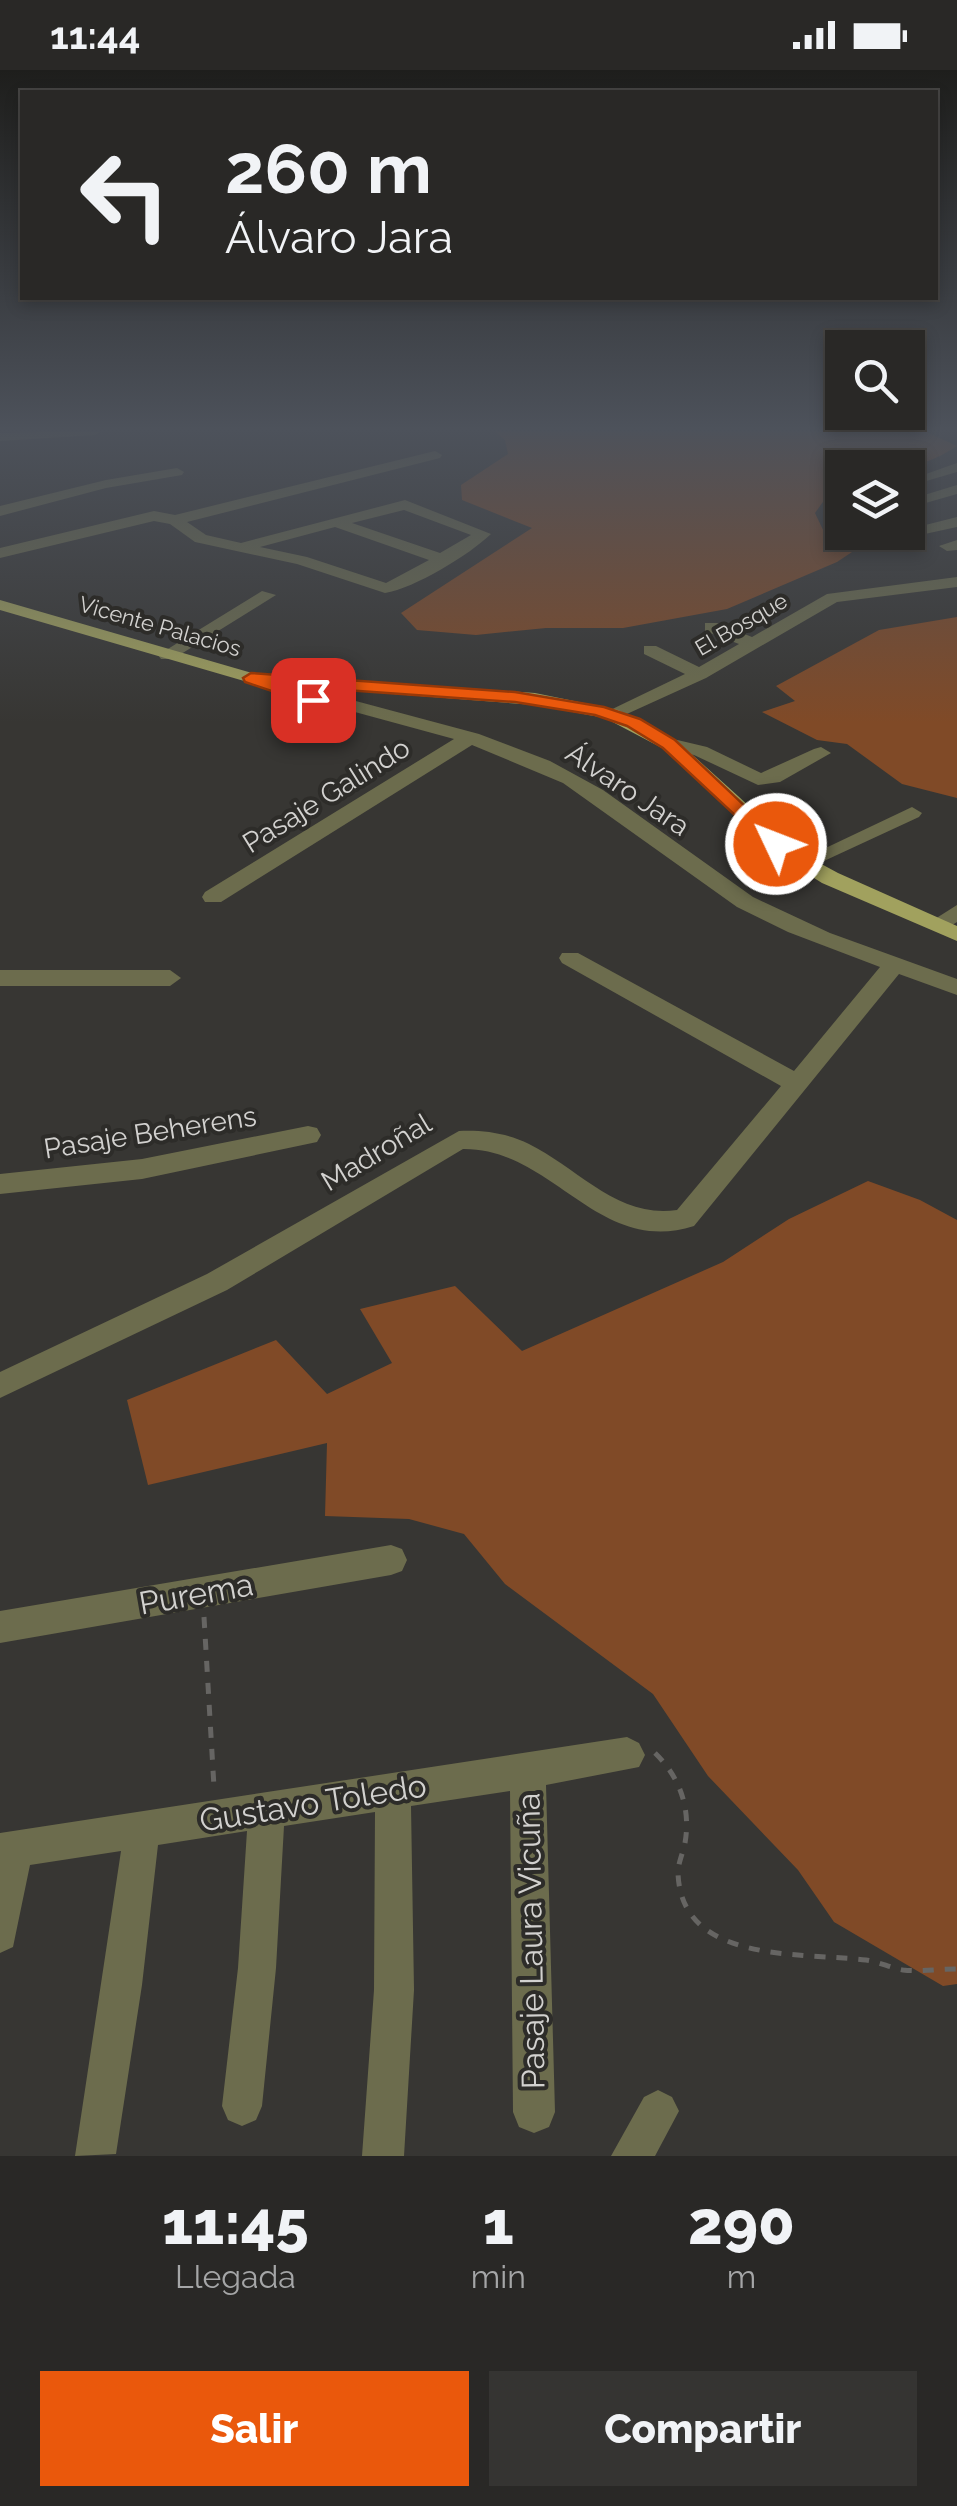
<!DOCTYPE html>
<html lang="es">
<meta charset="utf-8">
<style>
body{margin:0;font-family:Raleway,sans-serif;background:#353432;color:#f1f3f6;height:100vh;display:flex;flex-direction:column;font-size:38px;white-space:nowrap}
*{box-sizing:border-box;margin:0}
p{font-size:32px;color:#a5a6a7}
.icon{flex:none;width:55px;height:55px;fill:none;stroke:currentColor;stroke-width:2;stroke-linecap:round;stroke-linejoin:round}
.map{position:relative;height:2086px;overflow:hidden}
.panel{display:flex;flex-direction:column;background:#292826;flex:1}
.panel>*{flex:none}
.banner{position:absolute;left:20px;top:20px;width:918px;height:210px;border-radius:0px;box-shadow:0 5px 15px #0003,0 0 0 2px #454443;background:#292826;color:#f1f3f6;overflow:hidden}
.buttons{position:absolute;left:825px;top:260px;display:grid;gap:20px}
.buttons a{display:grid;place-items:center;width:100px;height:100px;border-radius:0px;background:#292826;box-shadow:0 5px 15px #0003,0 0 0 2px #454443;font-size:50px}
.pin{position:absolute;display:grid;place-items:center;width:85px;height:85px;color:#fff;margin:-42px;border-radius:20px;box-shadow:0 5px 15px #0006}
.me{position:absolute;width:110px;margin:-55px;rotate:313deg;stroke-linejoin:round;filter:drop-shadow(0 0 8px #0008)}
.turn{display:flex;align-items:center;gap:35px;height:210px;padding:0 40px;font-size:45px}
.turn .icon{width:130px;height:130px;stroke-width:2.5}
.turn b{display:block;font-size:70px;line-height:85px}
.eta{display:flex;justify-content:space-evenly;align-items:center;height:170px;text-align:center}
.eta b{font-size:60px;font-weight:800;line-height:70px}
.button{display:flex;gap:20px;margin-top:auto;padding:20px 40px}
.button a{flex:1;height:115px;border-radius:0px;background:#ea580c;color:#fff;font-size:40px;font-weight:800;line-height:115px;text-align:center}
.button a+a{background:#353432;color:#f1f3f6}
.status{display:flex;justify-content:space-between;align-items:center;height:70px;padding:0 50px;background:#292826;direction:ltr}
.status svg{height:28px;fill:currentColor}
.map>svg:first-child{display:block}
</style>
<div class="status"><b>11:44</b><svg viewBox="0 0 49 12"><path d="M0 12V9h3v3zM5 12V6h3v6zM10 12V3h3v9zM15 12V0h3v12zM26 1h20v11H26zM47 4h2v5h-2z"/></svg></div>
<div class="map">
<svg width="957" height="2086" viewBox="0 0 957 2086">
<rect width="100%" height="100%" fill="#373633"/>
<path fill="#804a27" d="M 494,361 L 924,361 L 957,376 C 916,403 890,398 842,398 L 842,422 L 825,429 L 815,443 L 824,462 L 852,482 L 837,492 L 727,539 L 623,558 L 546,558 L 476,565 L 417,560 L 401,543 L 532,458 L 462,430 L 461,415 L 508,384 L 505,370 Z
M 957,547 L 957,728 L 902,714 L 847,674 L 817,670 L 762,642 L 795,631 L 776,616 L 879,560 Z
M 868,1111 L 920,1130 L 957,1150 L 957,1914 L 943,1916 L 834,1852 L 798,1800 L 708,1706 L 653,1624 L 505,1514 L 464,1464 L 409,1449 L 325,1446 L 327,1373 L 148,1415 L 127,1330 L 276,1270 L 327,1324 L 392,1293 L 360,1239 L 455,1216 L 522,1281 L 723,1192 L 789,1149 Z"/>
<g fill="none" stroke-linecap="round" stroke-linejoin="round">
<path stroke="#666563" stroke-width="5" stroke-dasharray="11 11" stroke-linecap="butt" d="M 204,1547 L 214,1717
M 655,1683 C 680,1707 691,1739 685,1773 C 683,1783 678,1793 678,1803 C 681,1895 803,1882 866,1890 C 879,1892 891,1898 903,1900 C 921,1902 939,1899 957,1899"/>
<path fill="#6c6c4d" fill-rule="evenodd" d="M 102,361 L 95,365 L 0,371 L 0,363 Z
M 435,381 L 442,385 L 440,388 L 187,452 L 206,465 L 241,473 L 405,430 L 491,464 C 469,485 415,518 385,523 L 297,494 L 195,472 L 170,454 L 154,451 L 0,488 L 0,478 L 154,441 L 175,445 ZM 404,440 L 471,465 L 440,483 L 352,453 ZM 335,457 L 429,490 L 386,513 L 307,487 L 260,477 Z
M 957,393 L 957,402 L 916,414 L 909,410 Z
M 177,398 L 184,402 L 182,405 L 106,418 L 0,446 L 0,436 L 106,410 Z
M 957,415 L 957,424 L 908,438 L 908,430 Z
M 957,447 L 957,457 L 874,475 L 866,470 Z
M 957,470 L 957,480 L 947,481 L 939,476 Z
M 957,507 L 957,517 L 837,532 L 706,608 L 618,648 L 604,648 L 602,644 L 685,604 L 644,584 L 644,576 L 656,576 L 699,597 L 739,574 L 705,561 L 705,553 L 717,553 L 752,567 L 827,524 Z
M 262,521 L 276,525 L 173,589 L 161,589 L 158,585 Z
M 251,603 L 479,664 L 550,691 L 603,720 L 753,827 L 830,863 L 957,909 L 957,925 L 899,904 L 694,1156 C 598,1187 553,1078 463,1079 L 227,1220 L 0,1328 L 0,1302 L 207,1204 L 459,1061 C 484,1060 506,1063 529,1074 C 578,1098 618,1149 677,1140 L 781,1016 L 562,893 L 559,888 L 562,883 L 578,883 L 794,1001 L 880,897 L 788,862 L 737,837 L 563,713 L 472,675 L 221,832 L 205,832 L 202,827 L 205,822 L 454,669 L 245,612 L 242,608 Z
M 669,668 L 707,677 L 761,703 L 814,679 L 821,677 L 831,683 L 780,712 L 758,715 L 694,685 L 662,678 L 659,674 Z
M 912,737 L 922,743 L 919,747 L 811,797 L 797,797 L 794,793 Z
M 957,835 L 957,852 L 946,859 L 930,859 L 927,854 Z
M 0,900 L 170,900 L 181,908 L 170,916 L 0,916 Z
M 308,1056 L 317,1058 L 321,1065 L 317,1072 L 142,1109 L 0,1124 L 0,1104 L 142,1089 Z
M 391,1475 L 402,1479 L 407,1490 L 402,1501 L 391,1505 L 0,1573 L 0,1541 Z
M 627,1667 L 639,1673 L 645,1685 L 639,1697 L 546,1715 L 555,2042 L 549,2057 L 534,2063 L 519,2057 L 513,2042 L 510,1721 L 411,1736 L 414,1920 L 404,2086 L 362,2086 L 374,1920 L 375,1742 L 284,1756 L 276,1898 L 262,2036 L 256,2050 L 242,2056 L 228,2050 L 222,2036 L 238,1898 L 247,1761 L 158,1775 L 142,1915 L 116,2084 L 75,2086 L 121,1781 L 30,1795 L 13,1877 L 0,1883 L 0,1763 Z
M 658,2020 L 672,2027 L 679,2041 L 655,2086 L 611,2086 L 644,2027 Z"/>
<path fill="#a1a15e" fill-rule="evenodd" d="M 0,530 L 252,603 L 535,623 L 618,640 L 676,670 L 801,783 L 838,803 L 957,856 L 957,871 L 822,813 L 787,791 L 662,678 L 605,648 L 535,635 L 251,613 L 0,540 Z"/>
</g>
<linearGradient id="sky" x2="0" y2="1"><stop stop-color="#1e1e1c"/><stop offset="0.55" stop-color="#4d525b"/><stop offset="1" stop-color="#4d525b" stop-opacity="0"/></linearGradient>
<rect width="957" height="653" fill="url(#sky)"/>
<path fill="#ea580c" stroke="#983908" stroke-width="2.5" d="M 251,603 L 515,622 L 604,637 L 640,649 L 675,670 L 785,774 L 776,779 L 769,777 L 663,678 L 627,656 L 595,645 L 515,632 L 289,616 L 319,626 L 319,633 L 313,635 L 245,612 L 243,608 Z"/>
<g text-anchor="middle" stroke-width="8" stroke-linejoin="round" paint-order="stroke">
<g font-size="22" fill="#d2d1cf" stroke="#2d2c29">
<text transform="translate(741 554) rotate(-30)" y="8">El Bosque</text>
<text transform="translate(160 556) rotate(16)" y="8">Vicente Palacios</text>
</g>
<g font-size="28" fill="#d2d1cf" stroke="#2d2c29">
<text transform="translate(628 719) rotate(34)" y="10">Álvaro Jara</text>
<text transform="translate(326 725) rotate(-32)" y="10">Pasaje Galindo</text>
<text transform="translate(150 1062) rotate(-9)" y="10">Pasaje Beherens</text>
<text transform="translate(376 1082) rotate(-31)" y="10">Madroñal</text>
</g>
<g font-size="32" fill="#d2d1cf" stroke="#2d2c29">
<text transform="translate(196 1524) rotate(-10)" y="11">Purema</text>
<text transform="translate(313 1733) rotate(-9)" y="11">Gustavo Toledo</text>
<text transform="translate(531 1871) rotate(-91)" y="11">Pasaje Laura Vicuña</text>
</g>
</g>
</svg>
<div class="buttons">
<a><svg class="icon" aria-label="search" viewBox="0 0 24 24"><circle cx="10" cy="10" r="6"/><path d="M15 15l6 6"/></svg></a>
<a><svg class="icon" aria-label="layers" viewBox="0 0 24 24"><path d="M12 4l9 5-9 5-9-5zM3 14l9 5 9-5"/></svg></a>
</div>
<div class="pin" style="left:313px;top:630px;background:#d93025"><svg class="icon" aria-label="arrive" viewBox="0 0 24 24"><path d="M6 21V4h12l-3 4 3 4H6"/></svg></div>
<svg class="me" style="left:776px;top:774px" viewBox="-20 -20 40 40"><circle r="17" fill="#ea580c" stroke="#fff" stroke-width="3"/><path d="M0-11L8 9 0 5-8 9z" fill="#fff"/></svg>
<div class="banner">
<div class="turn"><svg class="icon" aria-label="left" viewBox="0 0 24 24"><path d="M17 20v-9H6M10 6l-5 5 5 5"/></svg><div><b>260 m</b>Álvaro Jara</div></div>
</div>
</div>
<section class="panel">
<div class="eta">
<div><b>11:45</b><p>Llegada</p></div>
<div><b>1</b><p>min</p></div>
<div><b>290</b><p>m</p></div>
</div>
<div class="button"><a>Salir</a><a>Compartir</a></div>
</section>
